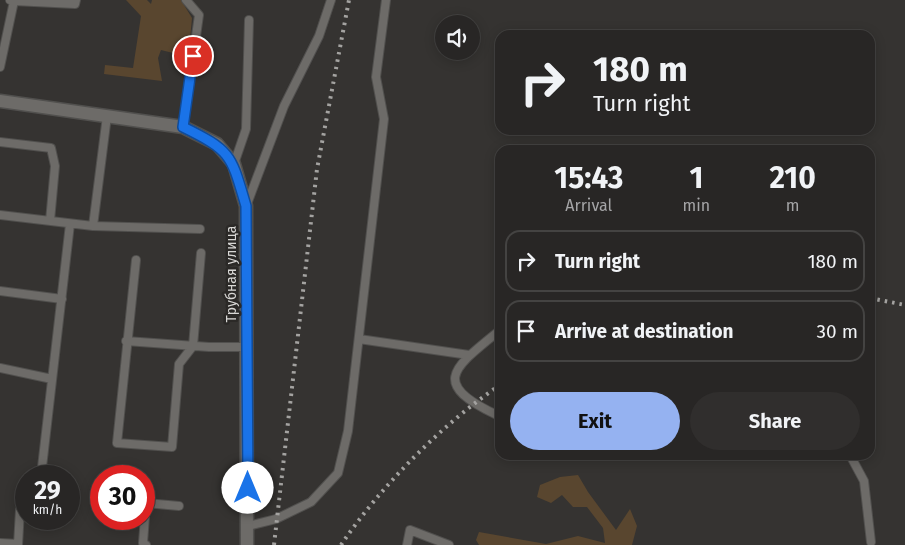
<!DOCTYPE html>
<meta charset="utf-8">
<style>
body{margin:0;font-family:"Fira Sans",sans-serif;background:#302e2d;color:#f1f3f6;height:100vh;display:flex;flex-direction:column;font-size:19px;white-space:nowrap}
*{box-sizing:border-box;margin:0}
p{font-size:16px;color:#a5a5a7}
.icon{flex:none;width:28px;height:28px;fill:none;stroke:currentColor;stroke-width:2;stroke-linecap:round;stroke-linejoin:round}
.map{position:relative;flex:1;overflow:hidden}
.details{position:absolute;left:495px;top:145px;width:380px;height:315px;display:flex;flex-direction:column;background:#282625;border-radius:15px;box-shadow:0 2px 12px #0003,0 0 0 1px #444342}
.details>*{flex:none}
.hud{position:absolute;left:495px;top:30px;width:380px;height:105px;border-radius:15px;box-shadow:0 2px 12px #0003,0 0 0 1px #444342;background:#282625;color:#f1f3f6;overflow:hidden}
.fabs{position:absolute;left:435px;top:15px;display:grid;gap:10px}
.fabs a{display:grid;place-items:center;width:45px;height:45px;border-radius:50%;background:#282625;box-shadow:0 2px 12px #0003,0 0 0 1px #444342;font-size:25px}
.speed{position:absolute;left:15px;top:465px;display:flex;gap:10px;font-size:25px;font-weight:700;text-align:center}
.speed>*{display:grid;place-content:center;width:65px;height:65px;border-radius:50%;background:#282625;box-shadow:0 2px 12px #0003,0 0 0 1px #444342;line-height:1}
.speed small{font-size:12px;font-weight:400}
.speed .limit{border:8px solid #d22;background:#fff;color:#111}
.pin{position:absolute;display:grid;place-items:center;width:42px;height:42px;color:#fff;margin:-21px;border:2px solid #fff;border-radius:50%;box-shadow:0 1px 5px #0007}
.me{position:absolute;width:55px;margin:-28px;rotate:0deg;stroke-linejoin:round;filter:drop-shadow(0 0 4px #0008)}
.turn{display:flex;align-items:center;gap:18px;height:105px;padding:0 15px;font-size:22px}
.turn .icon{width:65px;height:65px;stroke-width:2.5}
.turn b{display:block;font-size:35px;line-height:42px}
.eta{display:flex;justify-content:space-evenly;align-items:center;height:85px;text-align:center}
.eta b{font-size:30px;font-weight:700;line-height:35px}
.cta{display:flex;gap:10px;margin-top:auto;padding:10px 15px}
.cta a{flex:1;height:58px;border-radius:30px;background:#95b2f1;color:#111;font-size:20px;font-weight:700;line-height:58px;text-align:center}
.cta a+a{background:#302e2d;color:#f1f3f6}
ul{padding:0;list-style:none}
li{display:flex;align-items:center;gap:15px;height:62px;margin:0 10px 8px;padding:0 5px;border:2px solid #444342;border-radius:15px}
li div{flex:1}
li b{display:block;font-size:19px}
li em{font-style:normal}
.map>svg:first-child{display:block}
</style>
<div class="map">
<svg width="905" height="545" viewBox="0 0 905 545">
<rect width="100%" height="100%" fill="#353331"/>
<path fill="#59462f" d="M 126,0 L 147,0 L 151,4 L 152,0 L 181,0 L 192,18 L 189,50 L 181,55 L 161,50 L 158,58 L 162,81 L 104,74 L 105,65 L 133,68 L 141,16 Z
M 578,475 L 588,492 L 616,530 L 630,509 L 637,526 L 632,545 L 479,545 L 476,540 L 479,532 L 546,544 L 578,536 L 605,543 L 603,528 L 587,507 L 573,507 L 562,495 L 551,503 L 537,497 L 540,485 L 560,477 Z"/>
<g fill="none" stroke-linecap="round" stroke-linejoin="round">
<defs>
<path id="lane" d="M 14,1 L 75,4 L 76,0
M 0,67 L 14,1 L 10,0
M 183,127 L 199,15 L 186,0
M 0,142 L 51,148 L 55,166 L 50,221
M 234,164 L 246,129 L 249,20
M 247,204 L 284,106 L 319,36 L 331,0
M 0,215 L 93,226 L 200,229
M 93,226 L 107,116
M 136,260 L 117,443 L 172,447 L 179,364 L 193,346 L 201,253
M 0,291 L 62,299
M 359,339 L 469,355
M 126,341 L 209,347 L 247,347
M 0,368 L 52,379
M 497,415 C 428,383 455,367 500,330
M 850,455 L 864,481 L 871,542
M 41,476 L 70,224
M 248,526 L 276,519 L 311,502 L 338,473 L 348,431 L 384,119 L 376,77 L 386,0
M 0,543 L 18,544
M 18,545 L 20,510 L 26,500
M 146,545 L 143,543 L 146,503 L 179,506
M 407,545 L 410,530 L 449,545"/>
<path id="street" d="M 0,101 L 183,127 L 217,144 L 234,164 L 246,206 L 247,545"/>
</defs>
<use href="#lane" stroke="#51504e" stroke-width="10"/>
<use href="#street" stroke="#51504e" stroke-width="15"/>
<use href="#lane" stroke="#6d6b68" stroke-width="8"/>
<use href="#street" stroke="#6d6b68" stroke-width="12"/>
<path stroke="#a4a3a1" stroke-width="4" stroke-dasharray="2.5 5" stroke-linecap="butt" d="M 870,298 L 905,305
M 274,545 L 317,169 L 349,0
M 341,545 C 380,487 442,424 500,385"/>
</g>
<g fill="none" stroke-linecap="round" stroke-linejoin="round">
<defs>
<path id="route" d="M 193,56 L 183,127 C 232,151 231,155 246,206 L 248,488"/>
</defs>
<use href="#route" stroke="#114b97" stroke-width="12"/>
<use href="#route" stroke="#1a73e8" stroke-width="9"/>
</g>
<g text-anchor="middle" stroke-width="5" stroke-linejoin="round" paint-order="stroke">
<g font-size="14" fill="#d8d7d5" stroke="#2b2927">
<text transform="translate(231 274) rotate(-90)" y="5">Трубная улица</text>
</g>
</g>
</svg>
<div class="fabs">
<a><svg class="icon" aria-label="sound" viewBox="0 0 24 24"><path d="M4 9h4l5-4v14l-5-4H4zM17 9q2 3 0 6"/></svg></a>
</div>
<div class="speed"><div>29<small>km/h</small></div><div class="limit">30</div></div>
<div class="pin" style="left:193px;top:56px;background:#d93025"><svg class="icon" aria-label="arrive" viewBox="0 0 24 24"><path d="M6 21V4h12l-3 4 3 4H6"/></svg></div>
<svg class="me" style="left:248px;top:488px" viewBox="-20 -20 40 40"><circle r="19" fill="#fff"/><path d="M0-13L10 11 0 6-10 11z" fill="#1a73e8"/></svg>
<div class="hud">
<div class="turn"><svg class="icon" aria-label="right" viewBox="0 0 24 24"><path d="M7 20v-9h11M14 6l5 5-5 5"/></svg><div><b>180 m</b>Turn right</div></div>
</div>
<section class="details">
<div class="eta">
<div><b>15:43</b><p>Arrival</p></div>
<div><b>1</b><p>min</p></div>
<div><b>210</b><p>m</p></div>
</div>
<ul>
<li><svg class="icon" aria-label="right" viewBox="0 0 24 24"><path d="M7 20v-9h11M14 6l5 5-5 5"/></svg><div><b>Turn right</b></div><em>180 m</em></li>
<li><svg class="icon" aria-label="arrive" viewBox="0 0 24 24"><path d="M6 21V4h12l-3 4 3 4H6"/></svg><div><b>Arrive at destination</b></div><em>30 m</em></li>
</ul>
<div class="cta"><a>Exit</a><a>Share</a></div>
</section>
</div>
